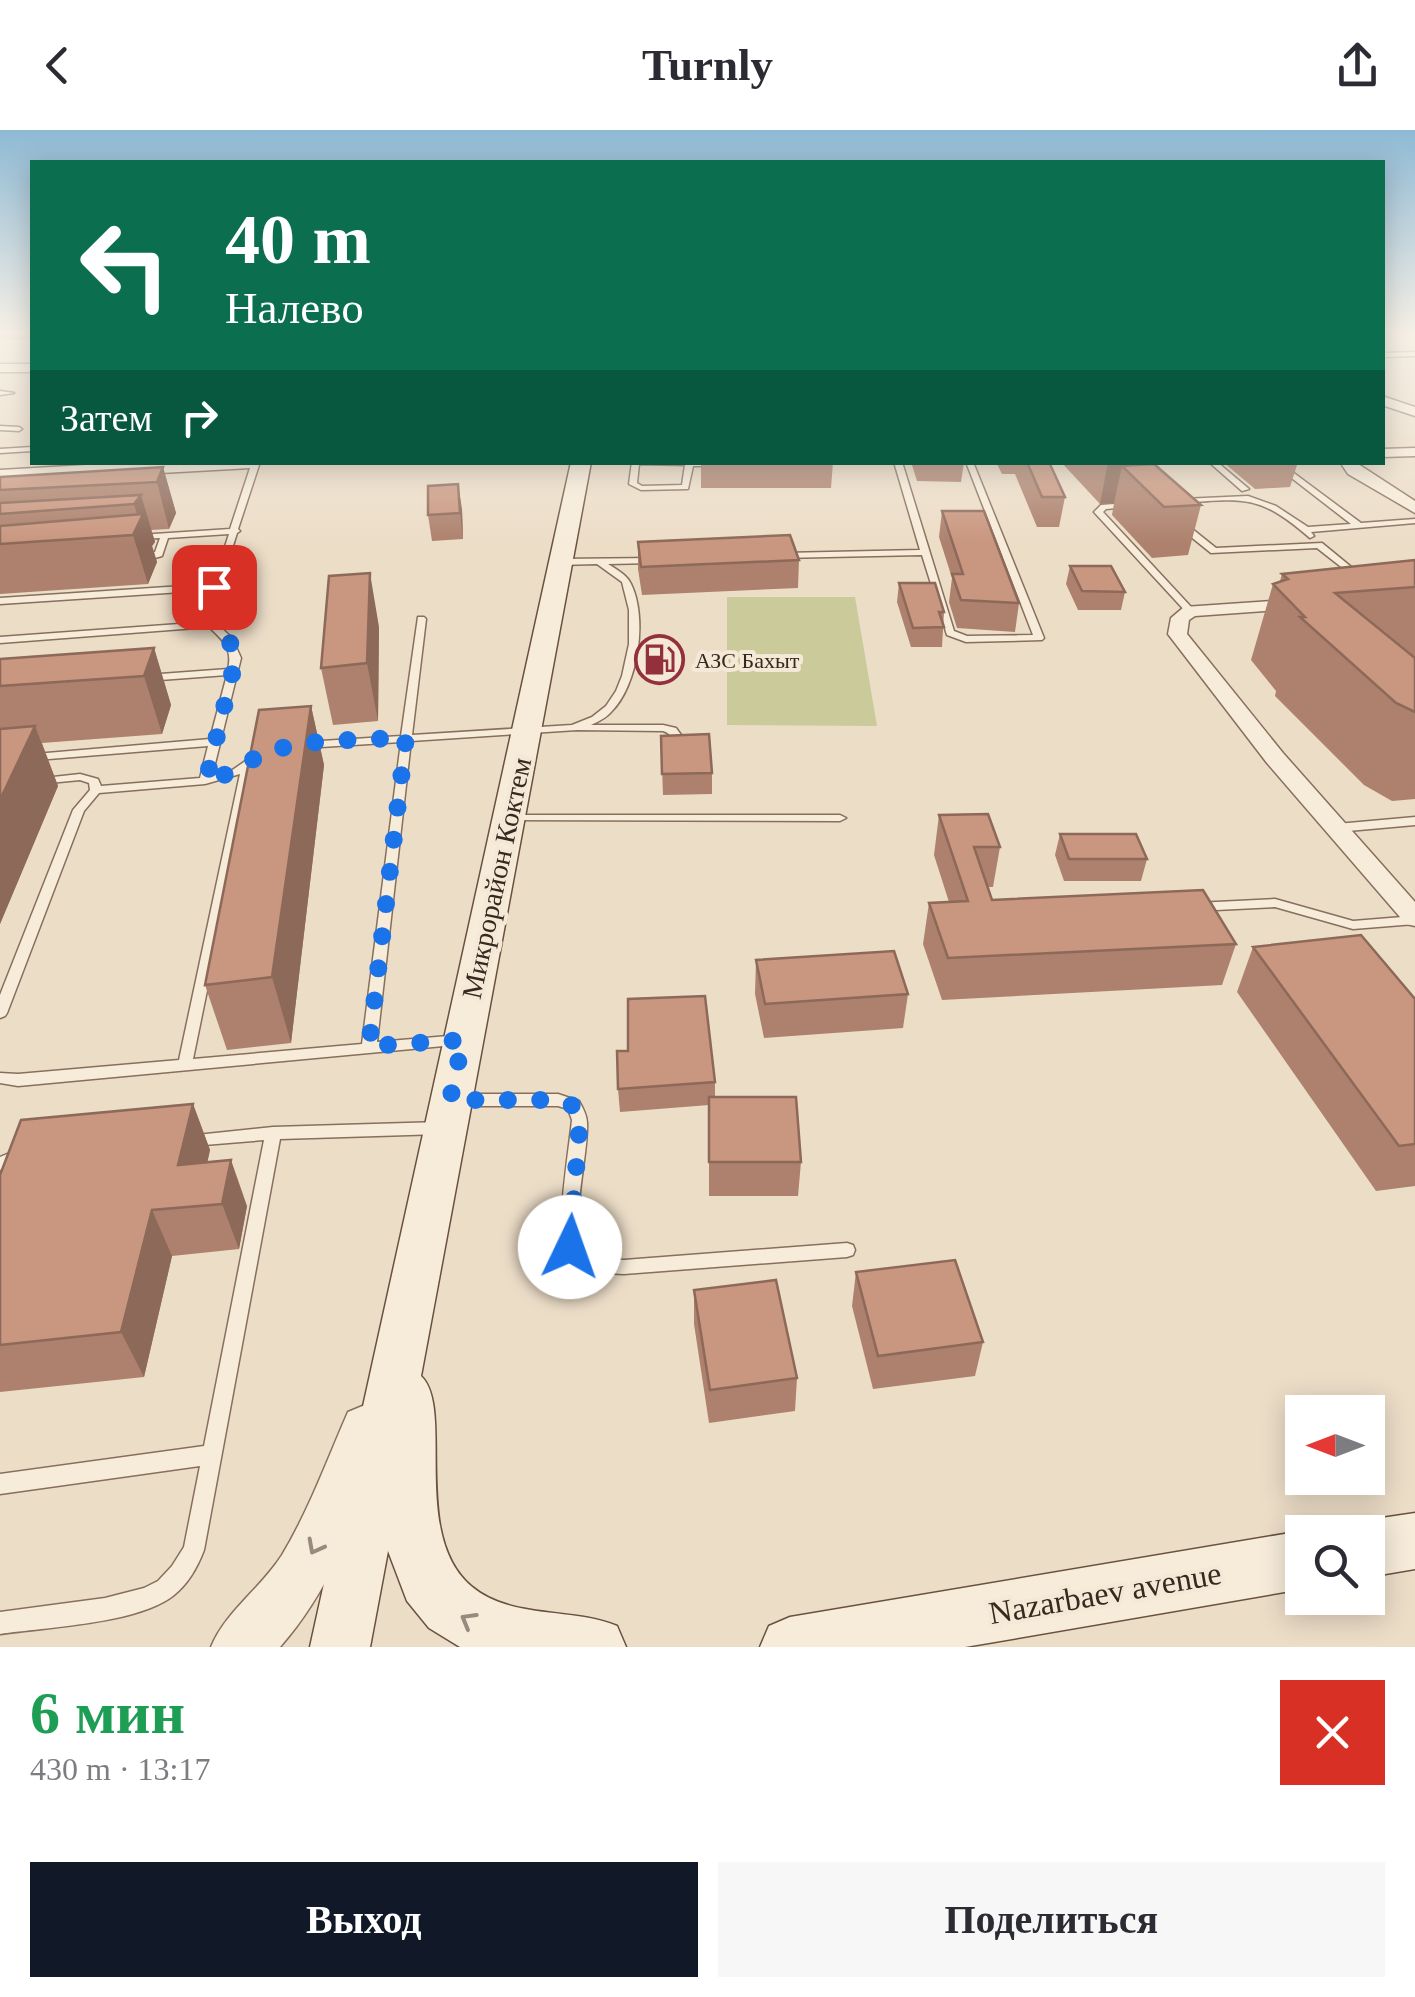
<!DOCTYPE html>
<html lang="ru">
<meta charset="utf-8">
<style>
body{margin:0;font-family:Georgia,serif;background:#f7f7f7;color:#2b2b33;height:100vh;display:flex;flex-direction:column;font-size:38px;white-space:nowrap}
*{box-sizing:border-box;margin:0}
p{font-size:32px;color:#7c7c81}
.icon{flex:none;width:55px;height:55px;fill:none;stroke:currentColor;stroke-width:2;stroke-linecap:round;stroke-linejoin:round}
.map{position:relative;height:1517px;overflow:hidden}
.side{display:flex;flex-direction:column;background:#fff;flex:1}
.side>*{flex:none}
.banner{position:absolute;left:30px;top:30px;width:1355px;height:305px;border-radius:0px;box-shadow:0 5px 25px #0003;background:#0b6e4f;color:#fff;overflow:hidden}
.needle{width:65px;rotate:270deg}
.tools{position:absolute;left:1285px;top:1265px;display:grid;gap:20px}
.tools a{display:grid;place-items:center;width:100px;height:100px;border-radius:0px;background:#fff;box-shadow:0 5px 25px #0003;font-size:50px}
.pin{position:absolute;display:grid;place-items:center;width:85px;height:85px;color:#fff;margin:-42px;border-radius:20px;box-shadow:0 5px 15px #0006}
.me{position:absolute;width:110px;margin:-55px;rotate:3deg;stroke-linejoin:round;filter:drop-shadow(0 0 8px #0008)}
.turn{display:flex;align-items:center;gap:35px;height:210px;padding:0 30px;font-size:45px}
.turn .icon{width:130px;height:130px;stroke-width:2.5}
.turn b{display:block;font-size:70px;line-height:85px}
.then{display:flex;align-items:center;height:95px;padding:0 30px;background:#0003;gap:20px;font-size:38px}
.round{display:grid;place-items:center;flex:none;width:105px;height:105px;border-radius:0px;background:#f7f7f7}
.headline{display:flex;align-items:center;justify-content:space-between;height:170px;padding:0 30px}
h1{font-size:60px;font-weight:700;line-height:75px;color:#1e9e55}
.primary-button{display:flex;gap:20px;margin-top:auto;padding:20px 30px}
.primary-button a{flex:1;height:115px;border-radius:0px;background:#111827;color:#fff;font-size:40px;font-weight:700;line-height:115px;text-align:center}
.primary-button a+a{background:#f7f7f7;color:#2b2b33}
header{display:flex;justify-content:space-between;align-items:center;height:130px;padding:0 30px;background:#fff;font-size:45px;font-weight:700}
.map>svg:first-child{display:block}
</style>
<header><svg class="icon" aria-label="back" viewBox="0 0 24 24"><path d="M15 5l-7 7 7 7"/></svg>Turnly<svg class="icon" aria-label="share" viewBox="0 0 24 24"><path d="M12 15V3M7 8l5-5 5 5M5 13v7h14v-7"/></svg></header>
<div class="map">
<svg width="1415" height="1517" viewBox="0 0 1415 1517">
<rect width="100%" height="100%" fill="#ecddc7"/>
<path fill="#caca9b" d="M 727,467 L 855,467 L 877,596 L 727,595 Z"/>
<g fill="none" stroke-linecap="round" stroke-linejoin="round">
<defs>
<path id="service" d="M 1415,222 L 1415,226 L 1382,227 L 1382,223 Z
M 0,261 L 14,263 L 0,265 Z
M 0,296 L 19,297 L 22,299 L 19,301 L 0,300 Z
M 32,317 L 32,321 L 0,323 L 0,319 Z
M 252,332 L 260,332 L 238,399 L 240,401 L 237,403 C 227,433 220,462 216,493 L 232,508 L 241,528 L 212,646 L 231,641 L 257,623 L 261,622 L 266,625 L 253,635 L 193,929 L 362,914 L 401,612 L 305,618 L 300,615 L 305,612 L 401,606 L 418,487 L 424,487 L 426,489 L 412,605 L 572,595 L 592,587 L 606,576 L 616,561 L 622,546 L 629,514 L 629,480 L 622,452 L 597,434 L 559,435 L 555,432 L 559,429 L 657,428 L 658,430 L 654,433 L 608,434 C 616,439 627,445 631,454 C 648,488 638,556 611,582 C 606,588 599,591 591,595 L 663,595 L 676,598 L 684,609 L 679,612 C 672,610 671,603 663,601 L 577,600 L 411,611 L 377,912 L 460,905 L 465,906 L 467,910 L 465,914 L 18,956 L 0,953 L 0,943 L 18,944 L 179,930 L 240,644 L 205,654 L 99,663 L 84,681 L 7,883 L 5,886 L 0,888 L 0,865 L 73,680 L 90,660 L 89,653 L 80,650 L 39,654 L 35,653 L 33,651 L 35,649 L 80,644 L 98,649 L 101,656 L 200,648 L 208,616 L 0,633 L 0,627 L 210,609 L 227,545 L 147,551 L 142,548 L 147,545 L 228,539 C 233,519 223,510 209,497 L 0,513 L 0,507 L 207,492 L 212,460 L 0,474 L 0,468 L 213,454 L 229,404 L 168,408 L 162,426 L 141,432 L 137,429 L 138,427 L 155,422 L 160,408 L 139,409 L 135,407 L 139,405 L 230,399 Z
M 632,332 L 719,332 L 720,334 L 716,336 L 693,336 L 688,359 L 641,360 L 629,354 ZM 639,334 L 685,335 L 682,355 L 642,356 L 637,353 Z
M 894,332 L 902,332 L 954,501 L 967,506 L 1033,505 L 966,332 L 973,332 L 1044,508 L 1042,510 L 966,512 L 947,505 L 922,425 L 781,428 L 781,424 L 784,423 L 920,420 Z
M 1209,332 L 1217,332 L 1249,359 L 1242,361 Z
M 1271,332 L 1279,332 L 1361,393 L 1415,389 L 1415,393 L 1311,402 L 1314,406 L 1310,408 C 1260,365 1246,368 1182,373 L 1178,371 L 1182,369 L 1248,366 L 1276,376 L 1308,397 L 1351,394 Z
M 1127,373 L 1131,375 L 1130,377 L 1106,379 L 1103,382 L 1193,479 L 1193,483 L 1187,483 L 1094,382 L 1101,375 Z
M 1180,394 L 1186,394 L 1216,418 L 1322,413 L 1361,445 L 1354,447 L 1317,418 L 1211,423 L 1180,398 Z
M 512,685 L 840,685 L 846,688 L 840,691 L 508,690 L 506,688 Z
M 1415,687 L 1415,695 L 1337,702 L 1331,698 L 1337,694 Z
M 1275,769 L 1353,791 L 1415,786 L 1415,794 L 1353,799 L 1275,777 L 1196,781 L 1190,777 L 1196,773 Z
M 458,964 L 558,964 L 579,971 C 583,978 587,986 587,993 C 589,1025 566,1106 586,1128 L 624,1130 L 847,1113 L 853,1115 L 855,1120 L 853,1125 L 847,1127 L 624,1144 L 582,1142 C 575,1139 568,1135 565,1126 C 555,1102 569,1020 572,990 L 568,979 L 558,976 L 458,976 L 453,974 L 450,970 L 453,966 Z
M 441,992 L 446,994 L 449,998 L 446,1002 L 441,1004 L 280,1009 L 204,1420 C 198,1436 188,1454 174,1465 C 138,1494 46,1497 0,1504 L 0,1482 L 105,1468 L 144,1458 L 158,1451 L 172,1436 L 184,1417 L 200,1336 L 0,1364 L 0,1344 L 204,1316 L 264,1010 L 192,1016 L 187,1014 L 184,1010 L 187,1006 L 273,997 Z
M 22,1018 L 28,1020 L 30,1024 L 28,1028 L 0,1040 L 0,1027 Z"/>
<path id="minor" d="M 0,234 L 32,234 L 32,242 L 0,242 Z
M 1382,266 L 1415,277 L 1415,286 L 1382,275 Z
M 1415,318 L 1415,326 L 1382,327 L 1382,319 Z
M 1340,332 L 1355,332 L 1415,371 L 1415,383 L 1348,344 Z
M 1300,469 L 1309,474 L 1306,478 L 1195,486 L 1189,490 L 1187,504 L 1283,623 L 1415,772 L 1415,796 L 1406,794 L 1267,633 L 1168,504 L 1171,488 L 1184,477 Z"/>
<path id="tertiary" d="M 137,332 L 259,332 L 250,338 L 0,352 L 0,340 Z
M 365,1275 L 382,1282 L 390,1299 C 361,1375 335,1455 280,1517 L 211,1517 C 225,1482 261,1458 282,1425 C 309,1380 327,1330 348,1282 Z"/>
<path id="secondary" d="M 571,332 L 591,332 L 421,1246 C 455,1278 410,1404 471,1456 C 511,1490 572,1477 617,1496 L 626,1517 L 460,1517 L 429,1498 L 407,1471 L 388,1421 L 370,1517 L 310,1517 Z
M 1415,1383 L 1415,1439 L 1368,1447 L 1368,1402 L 1346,1402 L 1348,1399 L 1368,1390 Z
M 1302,1401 L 1305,1402 L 1302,1459 L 965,1517 L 760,1517 L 769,1496 L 790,1487 Z"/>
</defs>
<use href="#service" stroke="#876f5d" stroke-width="3"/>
<use href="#minor" stroke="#876f5d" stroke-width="3"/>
<use href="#tertiary" stroke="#876f5d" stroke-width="3"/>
<use href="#secondary" stroke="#695140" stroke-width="3"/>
<use href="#service" fill="#f7ecda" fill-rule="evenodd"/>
<use href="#minor" fill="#f7ecda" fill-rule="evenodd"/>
<use href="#tertiary" fill="#f7ecda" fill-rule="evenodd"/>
<use href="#secondary" fill="#f7ecda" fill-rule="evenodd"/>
</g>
<path fill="#ad816d" d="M 0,202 L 32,202 L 32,210 L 0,209 Z
M 701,332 L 833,332 L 831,358 L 701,358 Z
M 911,332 L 964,332 L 961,352 L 917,351 Z
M 996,332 L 1049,332 L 1065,367 L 1059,397 L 1037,397 L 1015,344 L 1002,344 Z
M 1061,332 L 1140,332 L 1140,335 L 1201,375 L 1188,425 L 1152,428 L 1112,385 L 1114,373 L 1100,374 Z
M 1223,332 L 1298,332 L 1290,357 L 1255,359 Z
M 163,337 L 176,383 L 169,399 L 151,400 L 155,412 L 152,416 L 157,432 L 148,454 L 0,464 L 0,347 Z
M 462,379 L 463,409 L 432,411 L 428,385 Z
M 942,381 L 1019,473 L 1015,502 L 957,498 L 949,472 L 952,448 L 939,407 Z
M 638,412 L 799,430 L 798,458 L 642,465 L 638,439 Z
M 1415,430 L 1415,669 L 1392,671 L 1364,655 L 1275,566 L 1276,561 L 1251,530 L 1273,454 L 1280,451 L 1282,444 Z
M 1070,436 L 1125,462 L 1121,480 L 1078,480 L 1066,454 Z
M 899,453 L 944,482 L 942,517 L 911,517 L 897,472 Z
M 379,497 L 378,591 L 333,595 L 321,538 Z
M 154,518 L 171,575 L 162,604 L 42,613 L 58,656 L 0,794 L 0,529 Z
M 311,576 L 324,635 L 291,913 L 227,920 L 205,855 Z
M 661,606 L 712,643 L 712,664 L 663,665 Z
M 939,685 L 1000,717 L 993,757 L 988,757 L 992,770 L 1236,814 L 1222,855 L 942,870 L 923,814 L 929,773 L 949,772 L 934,725 Z
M 1060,704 L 1147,729 L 1141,751 L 1064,751 L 1055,725 Z
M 1253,817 L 1415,869 L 1415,1056 L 1376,1061 L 1237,862 Z
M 756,830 L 908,864 L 903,898 L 764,908 L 755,864 Z
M 715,952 L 715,967 L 801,1032 L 798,1066 L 709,1066 L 709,975 L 620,982 L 618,959 Z
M 193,974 L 210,1020 L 207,1032 L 247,1076 L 239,1119 L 172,1126 L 144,1247 L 0,1262 L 0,1045 Z
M 856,1142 L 983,1212 L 975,1246 L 873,1259 L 852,1176 Z
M 694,1160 L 797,1248 L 795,1281 L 709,1293 L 694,1194 Z"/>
<path fill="#8d6959" d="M 1108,332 L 1140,332 L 1136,350 L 1122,336 L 1114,373 L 1100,374 Z
M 163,337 L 176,383 L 169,399 L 157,352 Z
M 458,354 L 462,379 L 463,409 L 460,383 Z
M 141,365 L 155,412 L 152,416 L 157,432 L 148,454 L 133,405 L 139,391 L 134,374 Z
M 370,443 L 379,497 L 378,591 L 367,533 Z
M 154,518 L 171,575 L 162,604 L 144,546 Z
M 311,576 L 324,635 L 291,913 L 272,847 Z
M 35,596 L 58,656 L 0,794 L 0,670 Z
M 193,974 L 210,1020 L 198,1076 L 178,1035 Z
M 231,1030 L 247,1076 L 239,1119 L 222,1074 Z
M 152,1080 L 172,1126 L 144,1247 L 121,1202 Z"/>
<path fill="#c9967f" stroke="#8d6959" stroke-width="2.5" d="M 701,332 L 833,332 L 833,333 L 701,333 Z
M 1027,332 L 1049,332 L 1065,367 L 1042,367 Z
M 1154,334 L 1201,375 L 1164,377 L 1122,336 Z
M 163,337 L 157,352 L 0,360 L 0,347 Z
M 458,354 L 460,383 L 428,385 L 428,356 Z
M 141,365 L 134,374 L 0,384 L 0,373 Z
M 942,381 L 984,381 L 1019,473 L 961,470 L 952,444 L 963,444 Z
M 143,384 L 133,405 L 0,414 L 0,396 Z
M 790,405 L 799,430 L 641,437 L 638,412 Z
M 1415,430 L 1415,457 L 1335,463 L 1415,528 L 1415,582 L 1396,573 L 1300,487 L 1305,487 L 1273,454 L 1288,449 L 1282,444 Z
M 1070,436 L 1111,436 L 1125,462 L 1082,461 Z
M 370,443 L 367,533 L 321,538 L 329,446 Z
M 899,453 L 935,453 L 944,482 L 939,482 L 944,497 L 913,498 Z
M 154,518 L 144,546 L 0,556 L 0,529 Z
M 311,576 L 272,847 L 205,855 L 259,580 Z
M 35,596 L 0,670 L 0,599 Z
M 709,604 L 712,643 L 662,644 L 661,606 Z
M 988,684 L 1000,717 L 974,717 L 992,770 L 1203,760 L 1236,814 L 948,828 L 929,773 L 968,771 L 939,685 Z
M 1060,704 L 1136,704 L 1147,729 L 1069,729 Z
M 1361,805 L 1415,869 L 1415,1014 L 1399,1016 L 1253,817 Z
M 894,821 L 908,864 L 765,874 L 756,830 Z
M 705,866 L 715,952 L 618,959 L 617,921 L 628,921 L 628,869 Z
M 709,967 L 796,967 L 801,1032 L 709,1032 Z
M 193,974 L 178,1035 L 231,1030 L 222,1074 L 152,1080 L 121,1202 L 0,1215 L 0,1045 L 21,990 Z
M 955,1130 L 983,1212 L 878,1226 L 856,1142 Z
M 776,1150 L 797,1248 L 710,1260 L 694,1160 Z"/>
<defs><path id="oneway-chevron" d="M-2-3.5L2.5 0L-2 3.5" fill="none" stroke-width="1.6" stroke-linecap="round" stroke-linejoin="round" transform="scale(2.5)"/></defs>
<g stroke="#988a7d">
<use href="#oneway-chevron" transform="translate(315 1417) rotate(118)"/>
<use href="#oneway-chevron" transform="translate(468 1490) rotate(-150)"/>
</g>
<linearGradient id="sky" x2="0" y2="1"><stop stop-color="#8eb9d4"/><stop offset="0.49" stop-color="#f6f0e6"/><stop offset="1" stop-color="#f6f0e6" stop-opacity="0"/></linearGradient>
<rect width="1415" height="414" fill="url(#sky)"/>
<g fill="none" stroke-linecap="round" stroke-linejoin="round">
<path stroke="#1a73e8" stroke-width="18" stroke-dasharray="0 32.4" d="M 214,457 L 211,494 L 229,510 L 236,528 L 206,651 C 236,644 251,626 278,619 C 317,608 365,611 406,607 L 369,916 L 463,910 L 450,970 L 558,970 L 574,976 L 580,990 L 570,1117"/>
</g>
<defs>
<symbol id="fuel-ring" viewBox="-11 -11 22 22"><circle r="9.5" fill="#f4e8d6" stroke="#94303b" stroke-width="1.5"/><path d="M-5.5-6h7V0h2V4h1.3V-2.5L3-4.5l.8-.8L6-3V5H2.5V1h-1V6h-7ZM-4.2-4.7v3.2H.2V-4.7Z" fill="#94303b"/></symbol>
</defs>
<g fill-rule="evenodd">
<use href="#fuel-ring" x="632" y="502" width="55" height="55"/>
</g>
<g text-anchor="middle" stroke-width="8" stroke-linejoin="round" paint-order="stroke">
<g font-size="22" fill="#382920" stroke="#f4e8d6" text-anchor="start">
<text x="695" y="538">АЗС Бахыт</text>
</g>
<g font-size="28" fill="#382920" stroke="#f4e8d6">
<text transform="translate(496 748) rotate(-78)" y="10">Микрорайон Коктем</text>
</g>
<g font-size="32" fill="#382920" stroke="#f4e8d6">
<text transform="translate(1105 1463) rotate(-10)" y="11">Nazarbaev avenue</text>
</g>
</g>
</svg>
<div class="tools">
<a><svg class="needle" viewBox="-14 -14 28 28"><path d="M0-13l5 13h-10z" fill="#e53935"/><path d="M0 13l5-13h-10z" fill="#7c7c81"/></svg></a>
<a><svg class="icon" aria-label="search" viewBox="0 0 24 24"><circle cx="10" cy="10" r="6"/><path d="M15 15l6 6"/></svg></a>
</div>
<div class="pin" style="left:214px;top:457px;background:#d93025"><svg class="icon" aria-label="arrive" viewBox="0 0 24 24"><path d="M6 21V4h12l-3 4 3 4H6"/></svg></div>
<svg class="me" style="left:570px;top:1117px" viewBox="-20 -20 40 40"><circle r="19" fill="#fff"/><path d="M0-13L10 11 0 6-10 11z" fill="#1a73e8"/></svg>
<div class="banner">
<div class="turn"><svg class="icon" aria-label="left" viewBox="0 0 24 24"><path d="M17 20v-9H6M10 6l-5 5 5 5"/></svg><div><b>40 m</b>Налево</div></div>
<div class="then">Затем<svg class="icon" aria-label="right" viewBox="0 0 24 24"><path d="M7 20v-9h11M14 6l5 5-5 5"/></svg></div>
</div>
</div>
<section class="side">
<div class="headline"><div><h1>6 мин</h1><p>430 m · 13:17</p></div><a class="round" style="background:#d93025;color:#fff"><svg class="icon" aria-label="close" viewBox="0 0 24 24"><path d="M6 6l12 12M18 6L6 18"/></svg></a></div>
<div class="primary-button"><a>Выход</a><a>Поделиться</a></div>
</section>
